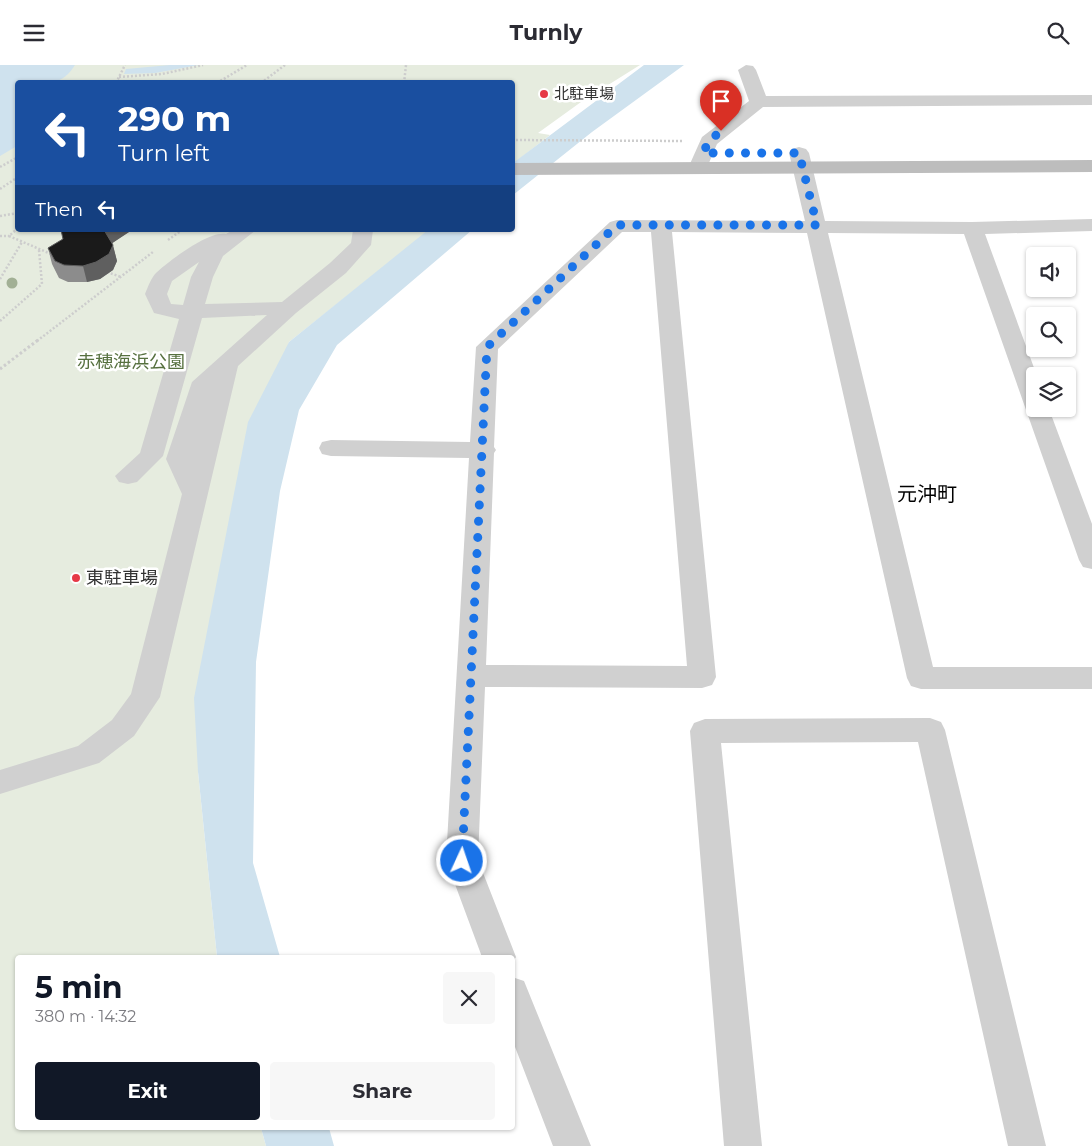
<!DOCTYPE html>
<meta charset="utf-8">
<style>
body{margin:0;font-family:Montserrat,"Noto Sans JP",sans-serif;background:#f7f7f7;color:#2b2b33;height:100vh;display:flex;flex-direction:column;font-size:19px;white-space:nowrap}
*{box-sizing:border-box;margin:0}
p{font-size:16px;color:#7c7c81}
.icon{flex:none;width:28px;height:28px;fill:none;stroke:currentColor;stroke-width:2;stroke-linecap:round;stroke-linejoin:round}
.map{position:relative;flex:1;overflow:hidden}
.details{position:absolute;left:15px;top:890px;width:500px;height:175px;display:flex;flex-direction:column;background:#fff;border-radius:5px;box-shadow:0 1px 4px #0004}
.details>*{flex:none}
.banner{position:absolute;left:15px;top:15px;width:500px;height:152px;border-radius:5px;box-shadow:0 1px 4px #0004;background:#1a4fa0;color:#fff;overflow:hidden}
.tools{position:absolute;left:1026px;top:182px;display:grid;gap:10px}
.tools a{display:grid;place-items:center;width:50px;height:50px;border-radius:5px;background:#fff;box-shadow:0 1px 4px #0004;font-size:25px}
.pin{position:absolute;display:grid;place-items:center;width:42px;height:42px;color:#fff;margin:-51px -21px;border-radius:50% 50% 50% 0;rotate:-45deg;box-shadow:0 0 5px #0007}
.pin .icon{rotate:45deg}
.me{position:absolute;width:55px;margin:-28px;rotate:3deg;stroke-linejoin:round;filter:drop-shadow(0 0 4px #0008)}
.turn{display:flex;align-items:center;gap:18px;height:105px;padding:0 20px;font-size:22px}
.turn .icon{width:65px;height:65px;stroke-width:2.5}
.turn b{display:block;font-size:35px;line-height:42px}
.then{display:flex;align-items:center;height:48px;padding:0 20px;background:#0003;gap:10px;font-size:19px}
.round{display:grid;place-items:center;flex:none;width:52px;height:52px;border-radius:5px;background:#f7f7f7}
.head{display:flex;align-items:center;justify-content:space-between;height:85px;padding:0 20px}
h1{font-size:30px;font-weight:700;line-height:38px;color:#111827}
.action{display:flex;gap:10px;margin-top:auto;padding:10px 20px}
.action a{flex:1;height:58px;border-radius:5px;background:#111827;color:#fff;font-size:20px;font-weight:700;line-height:58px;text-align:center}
.action a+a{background:#f7f7f7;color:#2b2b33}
header{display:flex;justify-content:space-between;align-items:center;height:65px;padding:0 20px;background:#fff;font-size:22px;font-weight:700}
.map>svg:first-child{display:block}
</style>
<header><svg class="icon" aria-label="menu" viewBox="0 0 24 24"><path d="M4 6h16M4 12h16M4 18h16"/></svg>Turnly<svg class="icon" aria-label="search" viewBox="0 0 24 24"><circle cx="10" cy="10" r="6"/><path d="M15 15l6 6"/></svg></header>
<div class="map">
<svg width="1092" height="1081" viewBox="0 0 1092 1081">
<rect width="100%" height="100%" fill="#fff"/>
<path fill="#e6ecdf" d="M 0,0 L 640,0 L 581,37 L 538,68 L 550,70 L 513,99 L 512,18 L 18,18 L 18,165 L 430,165 L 289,277 L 198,707 L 217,892 L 18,892 L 18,1062 L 261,1063 L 266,1081 L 0,1081 Z"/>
<path fill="#cfe2ee" d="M 0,0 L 75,0 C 60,24 42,18 18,18 L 17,81 L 0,91 Z
M 170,0 L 199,0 L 155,8 L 124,9 L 126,4 Z
M 644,0 L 684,0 L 592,67 L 513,130 L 513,98 Z
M 428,165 L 472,165 L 337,280 L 299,345 L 280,426 L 256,597 L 253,798 L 280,892 L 217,892 L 198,707 L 194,633 L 248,357 L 289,277 Z
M 261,1063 L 329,1063 L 334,1081 L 266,1081 Z"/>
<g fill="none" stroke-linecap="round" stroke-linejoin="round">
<path stroke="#cdcdcd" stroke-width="2.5" stroke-dasharray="2 2" stroke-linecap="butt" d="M 119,12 L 162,9 L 203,0
M 116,18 L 125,0
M 217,18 L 247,0
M 261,18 L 285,0
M 404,18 L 406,0
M 512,75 L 683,76
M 0,102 L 18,92
M 0,124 L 18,112
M 0,151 L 18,148
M 18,163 L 9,171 L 51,189
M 0,171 L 9,171
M 168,175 L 182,165
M 107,207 L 121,212
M 0,214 L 22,177
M 0,256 L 42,219 L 39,185
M 37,276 L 153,187"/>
<path stroke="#cdcdcd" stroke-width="3" stroke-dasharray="2.5 2.5" stroke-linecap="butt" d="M 0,304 L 38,275"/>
<path fill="#d0d0d0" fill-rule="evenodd" d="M 746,0 L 753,1 L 756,5 L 766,31 L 1092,30 L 1092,40 L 763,42 L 717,79 L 706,105 L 692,105 L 689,101 L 702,72 L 749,36 L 738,5 Z
M 799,82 L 806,84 L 809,88 L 825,156 L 972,157 L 1092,154 L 1092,166 L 985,169 L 1037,311 L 1035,311 L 1035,344 L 1049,344 L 1092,459 L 1092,504 L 1083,502 L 1079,495 L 964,169 L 828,168 L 933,602 L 1092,602 L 1092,624 L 921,624 L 911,621 L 907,613 L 807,168 L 672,167 L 716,612 L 712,620 L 702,623 L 485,622 L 478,795 L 516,892 L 512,899 L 512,892 L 482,892 L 446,795 L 469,393 L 331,391 L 322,389 L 319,383 L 322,377 L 331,375 L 470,377 L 476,282 L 610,157 L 617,155 L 805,156 L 789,88 L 792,84 ZM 622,167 L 651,167 L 687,601 L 486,600 L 494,388 L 496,385 L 494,382 L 498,284 Z
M 233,165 L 256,165 L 223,191 L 213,212 L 205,239 L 282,237 L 330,198 L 351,178 L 353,165 L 373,165 L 371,180 L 346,208 L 296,248 L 238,301 L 160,632 L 134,671 L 99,698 L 0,729 L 0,705 L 78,681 L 112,655 L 131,629 L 182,429 L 166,394 L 192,317 L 267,250 L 202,253 L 163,391 L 137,417 L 128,419 L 119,417 L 115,411 L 140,388 L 179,254 L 154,248 L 145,229 C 148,222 151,213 156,208 C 169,196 209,165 226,169 ZM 199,197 L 191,212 L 183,240 L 171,239 L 167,229 L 172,216 Z
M 930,653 L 941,657 L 945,665 L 1046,1081 L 1008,1081 L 918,677 L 721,678 L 762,1081 L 724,1081 L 690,666 L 694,658 L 705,654 Z
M 512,912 L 524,916 L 591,1081 L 553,1081 L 512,974 Z"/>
<path fill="#bdbdbd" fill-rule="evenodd" d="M 1092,95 L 1092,107 L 512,110 L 512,98 Z"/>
</g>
<circle fill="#a2b095" cx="12" cy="218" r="5.5"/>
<path fill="#8c8c8c" d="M 61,165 L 132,165 L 112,178 L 117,196 L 113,205 L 100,214 L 87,217 L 68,217 L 59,213 L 52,199 L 48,183 L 63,174 Z"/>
<path fill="#5f5f5f" d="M 104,165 L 132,165 L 108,181 Z
M 113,180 L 117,196 L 113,205 L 100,214 L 87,217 L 83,201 Z"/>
<path fill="#1a1a1a" stroke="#5f5f5f" d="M 61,165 L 104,165 L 113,180 L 109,189 L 96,197 L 83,201 L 64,200 L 55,196 L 48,183 L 63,174 Z"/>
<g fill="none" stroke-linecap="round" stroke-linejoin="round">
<path stroke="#1a73e8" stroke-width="9" stroke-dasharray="0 16.2" d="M 462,796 L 487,282 L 617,160 L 817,160 L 799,88 L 703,88 L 709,76 L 721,66"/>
</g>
<g fill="#e63946" stroke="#fff" stroke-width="2">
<circle cx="544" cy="29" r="5"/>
<circle cx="76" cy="513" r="5"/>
</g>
<g text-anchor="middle" stroke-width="5" stroke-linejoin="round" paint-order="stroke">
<g font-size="15" fill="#333" stroke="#fff" text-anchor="start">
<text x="554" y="34">北駐車場</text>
</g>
<g font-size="18" fill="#56703f" stroke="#fff">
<text x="131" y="303">赤穂海浜公園</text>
</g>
<g font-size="18" fill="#333" stroke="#fff" text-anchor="start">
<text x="86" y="519">東駐車場</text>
</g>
<g font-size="20" fill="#000" stroke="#fff">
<text x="927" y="436">元沖町</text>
</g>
</g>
</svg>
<div class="tools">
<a><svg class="icon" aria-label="sound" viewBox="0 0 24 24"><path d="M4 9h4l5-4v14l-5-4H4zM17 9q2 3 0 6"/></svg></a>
<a><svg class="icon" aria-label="search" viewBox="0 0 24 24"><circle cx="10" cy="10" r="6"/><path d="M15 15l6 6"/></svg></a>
<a><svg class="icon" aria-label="layers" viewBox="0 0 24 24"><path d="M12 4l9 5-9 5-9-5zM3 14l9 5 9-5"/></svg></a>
</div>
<div class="pin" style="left:721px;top:66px;background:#d93025"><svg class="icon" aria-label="arrive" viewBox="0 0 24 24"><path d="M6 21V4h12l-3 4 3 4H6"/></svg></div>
<svg class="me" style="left:462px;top:796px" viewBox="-20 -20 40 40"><circle r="17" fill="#1a73e8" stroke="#fff" stroke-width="3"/><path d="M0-11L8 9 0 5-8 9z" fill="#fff"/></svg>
<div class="banner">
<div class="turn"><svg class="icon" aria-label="left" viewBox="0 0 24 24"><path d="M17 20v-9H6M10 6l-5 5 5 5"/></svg><div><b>290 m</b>Turn left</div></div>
<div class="then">Then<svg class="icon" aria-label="left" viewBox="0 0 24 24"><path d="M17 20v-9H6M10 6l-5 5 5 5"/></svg></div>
</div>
<section class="details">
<div class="head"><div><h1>5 min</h1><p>380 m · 14:32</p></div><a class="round"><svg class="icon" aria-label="close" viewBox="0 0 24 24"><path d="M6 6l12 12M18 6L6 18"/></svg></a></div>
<div class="action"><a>Exit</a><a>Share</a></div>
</section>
</div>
